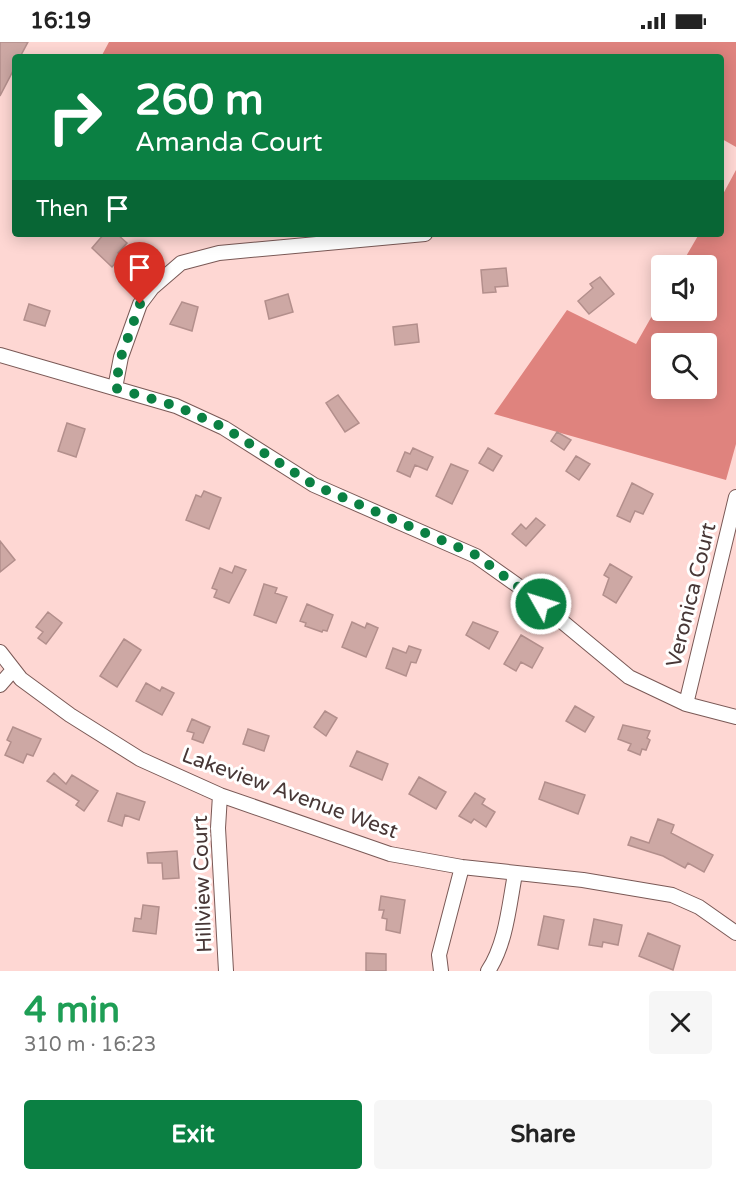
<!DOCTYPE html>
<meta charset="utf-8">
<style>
body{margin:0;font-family:"Varela Round",sans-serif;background:#f6f6f6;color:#222;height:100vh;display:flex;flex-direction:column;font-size:22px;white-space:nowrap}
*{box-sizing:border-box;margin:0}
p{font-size:20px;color:#767676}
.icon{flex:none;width:33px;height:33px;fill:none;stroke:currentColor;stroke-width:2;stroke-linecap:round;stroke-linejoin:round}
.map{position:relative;height:929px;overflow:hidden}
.sheet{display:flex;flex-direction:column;background:#fff;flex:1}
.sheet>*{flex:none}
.guide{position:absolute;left:12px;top:12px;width:712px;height:183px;border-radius:6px;box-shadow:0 3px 15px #0003;background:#0b8043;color:#fff;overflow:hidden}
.buttons{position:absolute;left:651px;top:213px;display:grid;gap:12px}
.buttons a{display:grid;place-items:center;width:66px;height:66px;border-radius:6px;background:#fff;box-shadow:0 3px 15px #0003;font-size:30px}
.pin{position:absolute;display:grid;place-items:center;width:51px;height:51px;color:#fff;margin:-62px -26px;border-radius:50% 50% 50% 0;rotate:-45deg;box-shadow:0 0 6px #0007}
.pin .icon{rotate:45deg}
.me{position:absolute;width:66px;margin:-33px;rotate:309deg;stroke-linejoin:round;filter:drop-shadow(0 0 4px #0008)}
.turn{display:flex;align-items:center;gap:21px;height:126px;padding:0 24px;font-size:27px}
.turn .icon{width:78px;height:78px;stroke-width:2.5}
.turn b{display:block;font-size:42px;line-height:51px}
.then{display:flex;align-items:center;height:57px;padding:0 24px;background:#0003;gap:12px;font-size:22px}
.round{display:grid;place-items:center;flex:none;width:63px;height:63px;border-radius:6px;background:#f6f6f6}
.summary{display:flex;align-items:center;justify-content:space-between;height:102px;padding:0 24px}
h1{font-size:36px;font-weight:700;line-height:45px;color:#1e9e55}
.button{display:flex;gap:12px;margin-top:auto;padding:12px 24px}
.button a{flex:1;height:69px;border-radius:6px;background:#0b8043;color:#fff;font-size:24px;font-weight:700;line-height:69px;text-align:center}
.button a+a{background:#f6f6f6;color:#222}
.status{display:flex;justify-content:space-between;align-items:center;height:42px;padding:0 30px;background:#fff;direction:ltr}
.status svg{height:16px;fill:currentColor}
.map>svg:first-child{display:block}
</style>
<div class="status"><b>16:19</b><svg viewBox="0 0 49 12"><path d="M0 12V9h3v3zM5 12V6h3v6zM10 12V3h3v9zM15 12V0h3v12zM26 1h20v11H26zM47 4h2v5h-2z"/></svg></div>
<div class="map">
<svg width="736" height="929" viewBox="0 0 736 929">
<rect width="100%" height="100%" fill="#fed7d3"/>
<path fill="#df837e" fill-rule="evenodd" d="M 109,0 L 736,0 L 736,105 L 722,97 L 722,15 L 101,15 Z
M 736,128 L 736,402 L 726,438 L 494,372 L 567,268 L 636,302 L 661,258 L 662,268 L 706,268 L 706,224 L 681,223 L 699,192 L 722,192 L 722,154 ZM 662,302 L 706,302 L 706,346 L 662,346 Z"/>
<path fill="#cda8a4" stroke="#b38f8c" stroke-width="1.5" d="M 0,0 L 28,0 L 20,15 L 15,15 L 15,25 L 0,54 Z
M 104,192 L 117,192 L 127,201 L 118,211 L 122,214 L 112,225 L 92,206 Z
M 506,226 L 508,244 L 495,245 L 496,250 L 483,251 L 481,228 Z
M 600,235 L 614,252 L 589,272 L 578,259 L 593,246 L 590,242 Z
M 288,252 L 293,270 L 269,277 L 265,259 Z
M 182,260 L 198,265 L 192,289 L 170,282 Z
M 29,262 L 50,269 L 45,284 L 24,278 Z
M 417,282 L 419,300 L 395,303 L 393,285 Z
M 338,353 L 359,381 L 345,390 L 326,361 Z
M 67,381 L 85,387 L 76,415 L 58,409 Z
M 557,390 L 571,398 L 564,408 L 551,399 Z
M 413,406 L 433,415 L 427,428 L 415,423 L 410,435 L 397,429 L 405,410 L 410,412 Z
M 488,406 L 502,414 L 493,429 L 479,421 Z
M 576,414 L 590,422 L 579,438 L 566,429 Z
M 451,422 L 468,429 L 452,462 L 436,454 Z
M 632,441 L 653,452 L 643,472 L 635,469 L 630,480 L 617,474 Z
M 204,449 L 221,456 L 209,487 L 186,478 L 196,453 L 201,455 Z
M 536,476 L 545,483 L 526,504 L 512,492 L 521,482 L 526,487 Z
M 0,499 L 15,518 L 0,530 Z
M 610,522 L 632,535 L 616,561 L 603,553 L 609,536 L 604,533 Z
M 235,524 L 246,528 L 229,561 L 214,555 L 217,548 L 212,546 L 220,526 L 232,531 Z
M 264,542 L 277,546 L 275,551 L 287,555 L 276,581 L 254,573 Z
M 307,562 L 333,573 L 327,589 L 323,588 L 322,590 L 305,584 L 306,581 L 300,579 Z
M 48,570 L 62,581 L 46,602 L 38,596 L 43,590 L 36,585 Z
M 352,580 L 365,586 L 367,581 L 378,586 L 366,615 L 342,605 Z
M 473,580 L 498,590 L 489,607 L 466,593 Z
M 521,593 L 543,606 L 532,626 L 521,620 L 516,629 L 504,622 Z
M 124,597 L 141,608 L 117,645 L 100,634 Z
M 409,604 L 421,608 L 416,621 L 411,620 L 406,634 L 386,626 L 393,606 L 406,611 Z
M 146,641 L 160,649 L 162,645 L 174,651 L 162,673 L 136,659 Z
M 575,664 L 594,675 L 585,690 L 566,679 Z
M 325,669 L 337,676 L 326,694 L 314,685 Z
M 192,677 L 210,685 L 203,701 L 192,697 L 194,691 L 187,689 Z
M 623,683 L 650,689 L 647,696 L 650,698 L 646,708 L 642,707 L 640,713 L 628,708 L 631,702 L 618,697 Z
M 13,685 L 41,697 L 33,714 L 27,712 L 23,721 L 5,713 L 11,700 L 7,698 Z
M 248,687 L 269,694 L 264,709 L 243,702 Z
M 357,709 L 388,722 L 382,738 L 350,724 Z
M 54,731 L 66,742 L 72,733 L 98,749 L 84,769 L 76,763 L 79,759 L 47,739 Z
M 419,735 L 446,750 L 436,767 L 409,752 Z
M 545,740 L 585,753 L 578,772 L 539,757 Z
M 117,751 L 145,760 L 139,778 L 125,773 L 122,784 L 108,779 Z
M 475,751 L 485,757 L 482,762 L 495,770 L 486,785 L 474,777 L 471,781 L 459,774 Z
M 658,777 L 674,783 L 671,791 L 713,813 L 704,830 L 688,821 L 685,826 L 663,814 L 628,803 L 631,795 L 649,801 Z
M 177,809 L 179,836 L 163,837 L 162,821 L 148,821 L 147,811 Z
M 381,854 L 405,858 L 400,891 L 386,888 L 387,877 L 382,876 L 384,868 L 379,868 Z
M 143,863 L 159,865 L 156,892 L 133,889 L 135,876 L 141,877 Z
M 544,874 L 564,878 L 558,907 L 538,903 Z
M 594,877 L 622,883 L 618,903 L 603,900 L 602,905 L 589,903 Z
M 648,891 L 680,904 L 673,928 L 639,914 Z
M 366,911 L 386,912 L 386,929 L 366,929 Z"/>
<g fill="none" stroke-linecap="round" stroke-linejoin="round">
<defs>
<path id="minor" d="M 0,313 L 176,364 L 224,386 L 314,443 L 476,514 L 524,548 L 629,635 L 686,662 L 736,675
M 115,346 L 121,315 L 140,262 L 152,246 L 181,221 L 219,211 L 425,192
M 0,610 L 21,637 L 70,673 L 140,717 L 220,753 L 390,812 L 462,825 L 583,838 L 672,853 L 699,865 L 736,891
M 0,643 L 13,628
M 686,662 L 736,455
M 220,753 L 218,786 L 226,929
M 441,929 L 439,913 L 462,825
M 488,929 C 506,902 509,864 515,832"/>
</defs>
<use href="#minor" stroke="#7a5956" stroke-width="16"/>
<use href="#minor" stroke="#fff" stroke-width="14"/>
</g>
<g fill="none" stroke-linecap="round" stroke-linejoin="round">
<path stroke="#0b8043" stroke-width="10" stroke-dasharray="0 18" d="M 140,262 L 121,315 L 115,346 L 176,364 L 225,386 L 314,443 L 476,513 L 541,562"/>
</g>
<g text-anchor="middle" stroke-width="6" stroke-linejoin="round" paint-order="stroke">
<g font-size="21" fill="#473736" stroke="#fff">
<text transform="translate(691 553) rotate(-76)" y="7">Veronica Court</text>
<text transform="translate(290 751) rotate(20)" y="7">Lakeview Avenue West</text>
<text transform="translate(202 842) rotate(-92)" y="7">Hillview Court</text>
</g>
</g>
</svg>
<div class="buttons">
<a><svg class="icon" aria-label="sound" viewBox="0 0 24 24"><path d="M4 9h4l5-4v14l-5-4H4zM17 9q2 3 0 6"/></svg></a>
<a><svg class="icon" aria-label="search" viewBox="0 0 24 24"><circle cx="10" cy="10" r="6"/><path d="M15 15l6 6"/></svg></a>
</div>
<div class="pin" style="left:140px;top:262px;background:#d93025"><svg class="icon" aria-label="arrive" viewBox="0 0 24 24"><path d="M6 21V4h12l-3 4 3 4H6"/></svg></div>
<svg class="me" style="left:541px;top:562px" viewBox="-20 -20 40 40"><circle r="17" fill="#0b8043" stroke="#fff" stroke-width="3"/><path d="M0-11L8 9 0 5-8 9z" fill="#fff"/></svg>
<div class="guide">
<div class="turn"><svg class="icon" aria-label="right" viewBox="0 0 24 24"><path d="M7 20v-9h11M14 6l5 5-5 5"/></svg><div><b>260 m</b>Amanda Court</div></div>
<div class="then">Then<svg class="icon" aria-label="arrive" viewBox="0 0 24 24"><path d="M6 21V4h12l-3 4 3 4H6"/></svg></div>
</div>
</div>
<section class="sheet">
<div class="summary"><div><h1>4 min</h1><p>310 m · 16:23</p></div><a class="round"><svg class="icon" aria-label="close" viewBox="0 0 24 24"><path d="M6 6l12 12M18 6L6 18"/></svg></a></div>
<div class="button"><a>Exit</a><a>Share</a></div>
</section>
